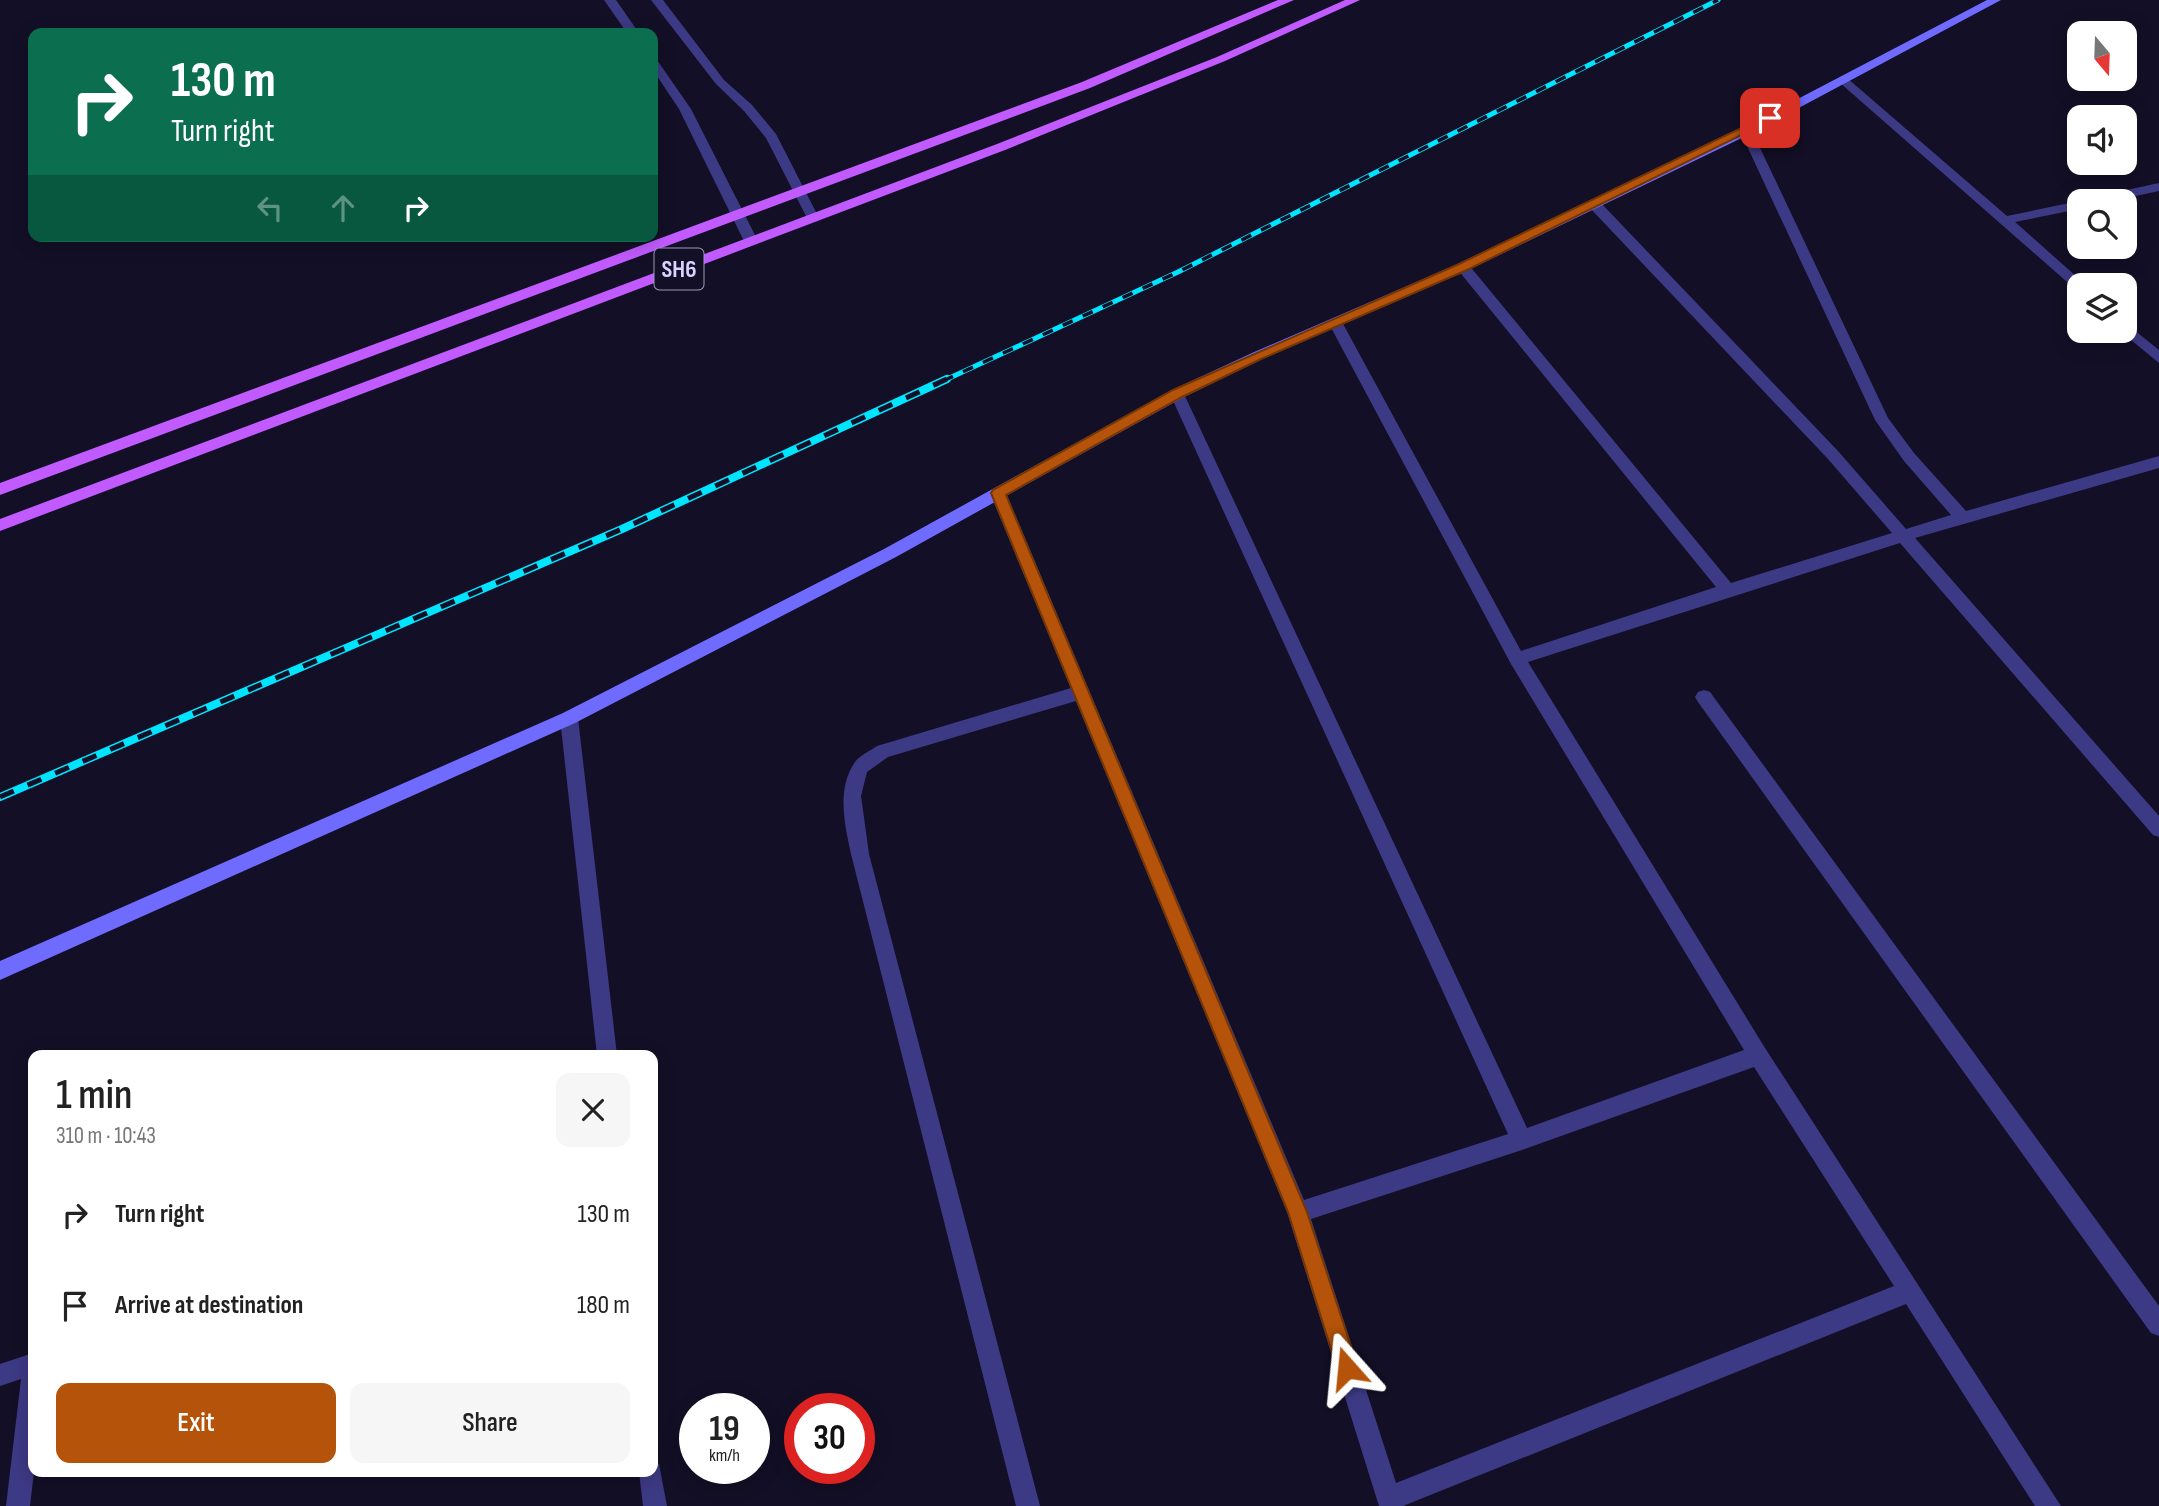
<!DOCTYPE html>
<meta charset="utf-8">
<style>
body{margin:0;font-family:"Sofia Sans Condensed",sans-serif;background:#f6f6f6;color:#222;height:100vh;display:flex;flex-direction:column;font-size:26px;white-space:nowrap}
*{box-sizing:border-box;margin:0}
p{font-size:23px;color:#767676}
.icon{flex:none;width:38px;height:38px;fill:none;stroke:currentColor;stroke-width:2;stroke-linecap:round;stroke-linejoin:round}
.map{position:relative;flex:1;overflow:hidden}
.sheet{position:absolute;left:28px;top:1050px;width:630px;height:427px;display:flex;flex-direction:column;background:#fff;border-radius:14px;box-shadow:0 4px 18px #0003}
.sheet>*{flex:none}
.top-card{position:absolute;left:28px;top:28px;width:630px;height:214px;border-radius:14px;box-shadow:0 4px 18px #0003;background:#0b6e4f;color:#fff;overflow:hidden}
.needle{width:46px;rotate:161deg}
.fabs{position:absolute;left:2067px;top:21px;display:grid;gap:14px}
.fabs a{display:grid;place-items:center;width:70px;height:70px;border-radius:14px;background:#fff;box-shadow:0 4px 18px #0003;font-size:35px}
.speed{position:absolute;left:679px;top:1393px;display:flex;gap:14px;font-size:35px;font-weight:700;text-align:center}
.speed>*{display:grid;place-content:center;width:91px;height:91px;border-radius:50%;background:#fff;box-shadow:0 4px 18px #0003;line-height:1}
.speed small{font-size:18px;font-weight:400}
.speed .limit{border:10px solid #d22;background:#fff;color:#111}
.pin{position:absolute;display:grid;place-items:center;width:60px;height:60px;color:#fff;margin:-30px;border-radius:14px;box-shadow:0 4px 10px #0006}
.me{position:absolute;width:77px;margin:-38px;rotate:342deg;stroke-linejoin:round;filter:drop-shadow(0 0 5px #0008)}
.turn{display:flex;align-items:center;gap:24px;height:147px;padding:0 28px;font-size:32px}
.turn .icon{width:91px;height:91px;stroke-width:2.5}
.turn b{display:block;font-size:49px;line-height:60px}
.lanes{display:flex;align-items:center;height:66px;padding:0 28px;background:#0003;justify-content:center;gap:35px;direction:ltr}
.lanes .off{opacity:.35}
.round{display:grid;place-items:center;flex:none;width:74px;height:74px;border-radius:14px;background:#f6f6f6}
.headline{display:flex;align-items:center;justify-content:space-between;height:119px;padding:0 28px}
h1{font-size:42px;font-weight:600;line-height:52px}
.cta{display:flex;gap:14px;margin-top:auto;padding:14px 28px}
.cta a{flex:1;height:80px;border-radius:14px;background:#b45309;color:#fff;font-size:28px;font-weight:600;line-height:80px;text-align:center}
.cta a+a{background:#f6f6f6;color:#222}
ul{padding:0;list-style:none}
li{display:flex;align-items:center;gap:21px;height:91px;padding:0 28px}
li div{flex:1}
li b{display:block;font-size:26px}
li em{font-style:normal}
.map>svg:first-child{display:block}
</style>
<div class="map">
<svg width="2159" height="1506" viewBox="0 0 2159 1506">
<rect width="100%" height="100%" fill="#130f26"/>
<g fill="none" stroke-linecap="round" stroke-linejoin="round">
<path fill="#3d3a85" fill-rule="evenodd" d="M 604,0 L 616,0 L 639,33 L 627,33 Z
M 651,0 L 663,0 L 724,80 L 752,105 L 776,134 L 819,218 L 818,221 L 813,222 L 807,218 L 766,138 L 744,111 L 716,84 Z
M 653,59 L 657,60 L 691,109 L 758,241 L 756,244 L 751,245 L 744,241 L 679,109 L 653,70 Z
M 1839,78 L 1847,78 L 2007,216 L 2079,201 L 2080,201 L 2079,209 L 2015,222 L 2086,285 L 2079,285 L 2079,290 L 2074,288 L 1839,82 Z
M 1746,127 L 1752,131 L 1888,418 L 1914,453 L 1966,511 L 2159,456 L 2159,468 L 1915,538 L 2159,816 L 2159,837 L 2153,835 L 1900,543 L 1528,662 L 1765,1048 L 2061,1506 L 2035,1506 L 1906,1304 L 1403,1506 L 1379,1506 L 1287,1212 L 1076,701 L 888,757 L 867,772 L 861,796 L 869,854 L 1040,1506 L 1016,1506 L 851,854 C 845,825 836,789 855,762 C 860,755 870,751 877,746 L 1071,688 L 990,493 L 998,487 L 1006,493 L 1304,1200 L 1508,1134 L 1170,394 L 1172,390 L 1182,390 L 1184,394 L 1527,1128 L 1744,1050 L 1511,664 L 1328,322 L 1335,317 L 1342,322 L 1521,651 L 1716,587 L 1458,270 L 1458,264 L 1468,264 L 1731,583 L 1892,533 L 1828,459 L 1589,207 L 1589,201 L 1599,201 L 1838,451 L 1906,529 L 1951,515 L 1904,461 L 1875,420 L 1740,131 ZM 1754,1067 L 1894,1286 L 1396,1483 L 1311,1219 L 1522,1150 Z
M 2159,183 L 2159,191 L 2112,201 L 2088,201 L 2094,197 Z
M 2124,322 L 2159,350 L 2159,363 L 2120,331 L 2124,331 Z
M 1704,690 L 1710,692 L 2159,1306 L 2159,1336 L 2151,1333 L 1698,702 L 1695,697 L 1698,692 Z
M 569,711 L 575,713 L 578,718 L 617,1055 L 597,1055 L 560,718 L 563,713 Z
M 33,1353 L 34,1472 L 30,1506 L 6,1506 L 21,1379 L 0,1386 L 0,1364 Z
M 653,1461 L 659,1464 L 667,1506 L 643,1506 L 639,1472 L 653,1472 Z"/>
<path fill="#6f6bff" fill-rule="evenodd" d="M 1987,0 L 2001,0 L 1750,134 L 1468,270 L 1262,359 L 1182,398 L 896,557 L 575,723 L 0,980 L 0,961 L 563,713 L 884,549 L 1172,390 L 1252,353 L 1458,264 L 1742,128 Z"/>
<path fill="#c25bff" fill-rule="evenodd" d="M 1278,0 L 1294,0 L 1090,88 L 0,495 L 0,483 L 1082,82 Z
M 1345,0 L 1360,0 L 1225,61 L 1005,150 L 0,531 L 0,519 L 997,144 L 1217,57 Z"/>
<defs>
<path id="rail-far1" d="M 943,381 L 1178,272 L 1718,0"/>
<path id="rail" d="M 0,797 L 622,529 L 947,379"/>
</defs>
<use href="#rail-far1" stroke="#00e5ff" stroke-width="5"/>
<use href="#rail" stroke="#00e5ff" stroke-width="8"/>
<use href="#rail-far1" stroke="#130f26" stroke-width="3.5" stroke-dasharray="11" stroke-linecap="butt"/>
<use href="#rail" stroke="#130f26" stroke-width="5" stroke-dasharray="15" stroke-linecap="butt"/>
</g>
<path fill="#b45309" stroke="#753606" stroke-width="2" d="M 1766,116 L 1776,118 L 1467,270 L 1261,359 L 1182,397 L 1006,495 L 1307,1212 L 1358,1368 L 1354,1376 L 1347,1379 L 1340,1376 L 1337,1368 L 1288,1212 L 991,493 L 993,490 L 1173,390 L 1459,264 Z"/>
<g text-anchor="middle" stroke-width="6" stroke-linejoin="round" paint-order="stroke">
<rect fill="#130f26" stroke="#9e99be" stroke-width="2" x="654.5" y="248.5" width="49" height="41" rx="5"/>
<g font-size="24" font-weight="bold" fill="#d9d4ff">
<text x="679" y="277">SH6</text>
</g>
</g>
</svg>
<div class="fabs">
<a><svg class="needle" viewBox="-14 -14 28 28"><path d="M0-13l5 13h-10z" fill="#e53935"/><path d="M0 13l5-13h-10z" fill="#767676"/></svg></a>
<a><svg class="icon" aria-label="sound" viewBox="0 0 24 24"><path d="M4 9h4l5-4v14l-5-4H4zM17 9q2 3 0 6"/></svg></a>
<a><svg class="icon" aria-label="search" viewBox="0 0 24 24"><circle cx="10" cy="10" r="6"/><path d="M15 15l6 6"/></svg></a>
<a><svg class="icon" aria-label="layers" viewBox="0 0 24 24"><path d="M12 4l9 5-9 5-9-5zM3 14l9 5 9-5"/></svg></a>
</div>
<div class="speed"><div>19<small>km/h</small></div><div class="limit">30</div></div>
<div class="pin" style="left:1770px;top:118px;background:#d93025"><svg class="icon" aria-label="arrive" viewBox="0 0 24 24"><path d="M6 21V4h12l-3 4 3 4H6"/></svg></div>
<svg class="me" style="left:1347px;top:1368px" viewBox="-20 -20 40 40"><path d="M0-17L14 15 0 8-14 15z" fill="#b45309" stroke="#fff" stroke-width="4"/></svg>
<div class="top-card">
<div class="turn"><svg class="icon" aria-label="right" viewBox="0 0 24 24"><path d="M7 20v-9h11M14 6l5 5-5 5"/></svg><div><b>130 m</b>Turn right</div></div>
<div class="lanes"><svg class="icon off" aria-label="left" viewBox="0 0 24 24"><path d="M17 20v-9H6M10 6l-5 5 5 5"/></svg><svg class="icon off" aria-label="ahead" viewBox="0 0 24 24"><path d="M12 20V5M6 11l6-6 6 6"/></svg><svg class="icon" aria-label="right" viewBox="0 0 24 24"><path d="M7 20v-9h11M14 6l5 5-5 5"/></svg></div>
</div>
<section class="sheet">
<div class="headline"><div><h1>1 min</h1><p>310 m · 10:43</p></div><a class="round"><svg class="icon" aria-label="close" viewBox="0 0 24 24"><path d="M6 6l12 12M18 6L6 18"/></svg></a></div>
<ul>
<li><svg class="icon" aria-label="right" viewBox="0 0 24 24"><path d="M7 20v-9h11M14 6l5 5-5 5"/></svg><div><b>Turn right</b></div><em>130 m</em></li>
<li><svg class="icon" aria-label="arrive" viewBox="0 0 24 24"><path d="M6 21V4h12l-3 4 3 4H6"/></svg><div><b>Arrive at destination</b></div><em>180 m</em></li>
</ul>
<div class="cta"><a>Exit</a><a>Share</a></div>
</section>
</div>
